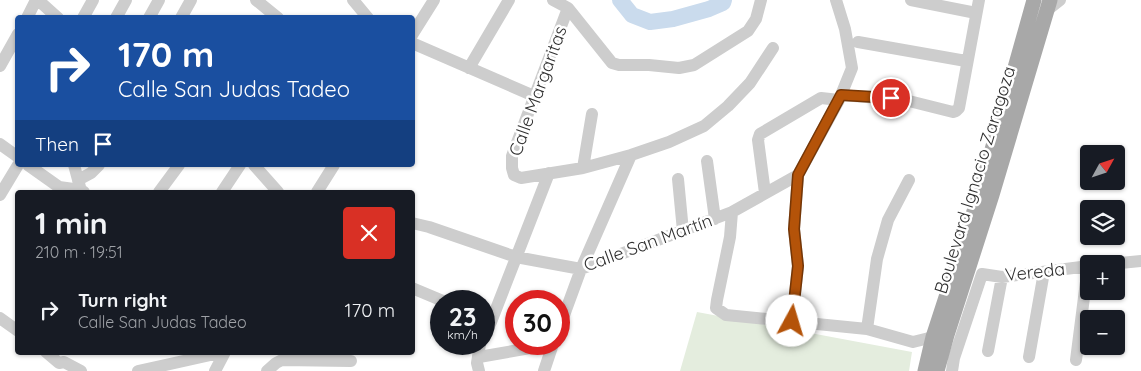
<!DOCTYPE html>
<meta charset="utf-8">
<style>
body{margin:0;font-family:Quicksand,sans-serif;background:#242831;color:#f1f3f6;height:100vh;display:flex;flex-direction:column;font-size:19px;white-space:nowrap}
*{box-sizing:border-box;margin:0}
p{font-size:16px;color:#9ea1a6}
.icon{flex:none;width:28px;height:28px;fill:none;stroke:currentColor;stroke-width:2;stroke-linecap:round;stroke-linejoin:round}
.map{position:relative;flex:1;overflow:hidden}
.sheet{position:absolute;left:15px;top:190px;width:400px;height:165px;display:flex;flex-direction:column;background:#171b24;border-radius:5px;box-shadow:0 1px 4px #0004}
.sheet>*{flex:none}
.banner{position:absolute;left:15px;top:15px;width:400px;height:152px;border-radius:5px;box-shadow:0 1px 4px #0004;background:#1a4fa0;color:#fff;overflow:hidden}
.needle{width:32px;rotate:50deg}
.controls{position:absolute;left:1080px;top:145px;display:grid;gap:10px}
.controls a{display:grid;place-items:center;width:45px;height:45px;border-radius:5px;background:#171b24;box-shadow:0 1px 4px #0004;font-size:25px}
.speed{position:absolute;left:430px;top:290px;display:flex;gap:10px;font-size:25px;font-weight:700;text-align:center}
.speed>*{display:grid;place-content:center;width:65px;height:65px;border-radius:50%;background:#171b24;box-shadow:0 1px 4px #0004;line-height:1}
.speed small{font-size:12px;font-weight:400}
.speed .limit{border:8px solid #d22;background:#fff;color:#111}
.pin{position:absolute;display:grid;place-items:center;width:42px;height:42px;color:#fff;margin:-21px;border:2px solid #fff;border-radius:50%;box-shadow:0 1px 5px #0007}
.me{position:absolute;width:55px;margin:-28px;rotate:6deg;stroke-linejoin:round;filter:drop-shadow(0 0 4px #0008)}
.turn{display:flex;align-items:center;gap:18px;height:105px;padding:0 20px;font-size:22px}
.turn .icon{width:65px;height:65px;stroke-width:2.5}
.turn b{display:block;font-size:35px;line-height:42px}
.then{display:flex;align-items:center;height:48px;padding:0 20px;background:#0003;gap:10px;font-size:19px}
.round{display:grid;place-items:center;flex:none;width:52px;height:52px;border-radius:5px;background:#242831}
.headline{display:flex;align-items:center;justify-content:space-between;height:85px;padding:0 20px}
h1{font-size:30px;font-weight:800;line-height:38px}
ul{padding:0;list-style:none}
li{display:flex;align-items:center;gap:15px;height:70px;padding:0 20px}
li div{flex:1}
li b{display:block;font-size:19px}
li em{font-style:normal}
.map>svg:first-child{display:block}
</style>
<div class="map">
<svg width="1141" height="371" viewBox="0 0 1141 371">
<rect width="100%" height="100%" fill="#fff"/>
<path fill="#e4edde" d="M 697,312 L 912,352 L 909,371 L 680,371 Z"/>
<g fill="none" stroke-linecap="round" stroke-linejoin="round">
<path stroke="#cadbed" stroke-width="16" d="M 620,0 L 632,15 L 650,22 L 673,19 L 709,9 L 723,3 L 724,0"/>
<path stroke="#cdcdcd" stroke-width="12" d="M 38,0 L 58,18
M 256,0 L 278,18
M 353,0 L 368,18
M 553,0 L 568,8 L 612,63 L 619,65 L 649,65 L 679,68 L 694,65 L 748,31 L 756,19 L 761,0
M 911,0 L 976,13
M 568,8 L 512,156 L 512,168 L 514,175 L 521,178 L 583,168 L 631,155 L 669,142 L 704,126 L 728,106 L 750,83 L 773,48
M 1046,11 L 1060,0
M 27,18 L 36,0
M 83,18 L 93,0
M 116,18 L 126,0
M 149,18 L 159,0
M 181,18 L 191,0
M 412,35 L 434,0
M 858,42 L 966,61
M 412,43 L 534,96
M 0,66 L 18,34
M 469,68 L 509,0
M 841,95 L 905,100 L 953,112 L 956,111 L 959,108 L 979,0
M 0,144 L 18,157
M 707,161 L 715,219
M 28,165 L 59,187 L 81,190 L 84,192
M 74,165 L 80,187
M 254,165 L 278,192
M 583,168 L 592,114
M 678,179 L 683,231
M 78,180 L 91,173 L 99,165
M 159,192 L 179,165
M 222,192 L 240,165
M 317,192 L 334,165
M 765,193 L 758,140 L 760,134 L 821,98 L 839,100
M 0,195 L 18,165
M 732,212 L 730,237 L 717,300 L 716,308 L 726,315 L 867,329 L 913,342 L 933,337
M 412,223 L 429,227 L 516,257 L 581,269 L 732,212 L 798,175
M 1110,264 L 1141,261
M 412,288 L 443,301
M 0,318 L 18,331
M 792,321 L 798,266 L 794,229 L 798,175 L 839,100 L 852,68 L 845,29 L 836,0
M 559,329 L 581,269 L 631,155
M 867,329 L 877,259 L 888,220 L 909,180
M 484,335 L 491,322 L 549,173
M 988,351 L 1002,277
M 46,352 L 59,363 L 64,362 L 81,371
M 479,357 L 553,344 L 544,371
M 1029,357 L 1044,272
M 1076,360 L 1088,266
M 138,371 L 224,352
M 215,371 L 225,352
M 267,371 L 276,363 L 282,360 L 351,361
M 479,371 L 477,363 L 480,344
M 952,371 L 954,358 L 982,274 L 1002,277 L 1089,266"/>
<path stroke="#a8a8a8" stroke-width="15" d="M 925,371 L 933,337 L 979,196 L 1034,0
M 937,371 L 947,335 L 992,195 L 1050,0"/>
</g>
<g fill="none" stroke-linecap="round" stroke-linejoin="round">
<defs>
<path id="route" d="M 792,321 L 798,266 L 794,229 L 798,175 L 841,95 L 891,98"/>
</defs>
<use href="#route" stroke="#753606" stroke-width="12"/>
<use href="#route" stroke="#b45309" stroke-width="9"/>
</g>
<g text-anchor="middle" stroke-width="5" stroke-linejoin="round" paint-order="stroke">
<g font-size="18" fill="#303030" stroke="#fff">
<text transform="translate(538 91) rotate(-70)" y="6">Calle Margaritas</text>
<text transform="translate(975 180) rotate(-73)" y="6">Boulevard Ignacio Zaragoza</text>
<text transform="translate(648 243) rotate(-20)" y="6">Calle San Martín</text>
<text transform="translate(1035 272) rotate(-6)" y="6">Vereda</text>
</g>
</g>
</svg>
<div class="controls">
<a><svg class="needle" viewBox="-14 -14 28 28"><path d="M0-13l5 13h-10z" fill="#e53935"/><path d="M0 13l5-13h-10z" fill="#9ea1a6"/></svg></a>
<a><svg class="icon" aria-label="layers" viewBox="0 0 24 24"><path d="M12 4l9 5-9 5-9-5zM3 14l9 5 9-5"/></svg></a>
<a>+</a>
<a>−</a>
</div>
<div class="speed"><div>23<small>km/h</small></div><div class="limit">30</div></div>
<div class="pin" style="left:891px;top:98px;background:#d93025"><svg class="icon" aria-label="arrive" viewBox="0 0 24 24"><path d="M6 21V4h12l-3 4 3 4H6"/></svg></div>
<svg class="me" style="left:792px;top:321px" viewBox="-20 -20 40 40"><circle r="19" fill="#fff"/><path d="M0-13L10 11 0 6-10 11z" fill="#b45309"/></svg>
<div class="banner">
<div class="turn"><svg class="icon" aria-label="right" viewBox="0 0 24 24"><path d="M7 20v-9h11M14 6l5 5-5 5"/></svg><div><b>170 m</b>Calle San Judas Tadeo</div></div>
<div class="then">Then<svg class="icon" aria-label="arrive" viewBox="0 0 24 24"><path d="M6 21V4h12l-3 4 3 4H6"/></svg></div>
</div>
<section class="sheet">
<div class="headline"><div><h1>1 min</h1><p>210 m · 19:51</p></div><a class="round" style="background:#d93025;color:#fff"><svg class="icon" aria-label="close" viewBox="0 0 24 24"><path d="M6 6l12 12M18 6L6 18"/></svg></a></div>
<ul>
<li><svg class="icon" aria-label="right" viewBox="0 0 24 24"><path d="M7 20v-9h11M14 6l5 5-5 5"/></svg><div><b>Turn right</b><p>Calle San Judas Tadeo</p></div><em>170 m</em></li>
</ul>
</section>
</div>
